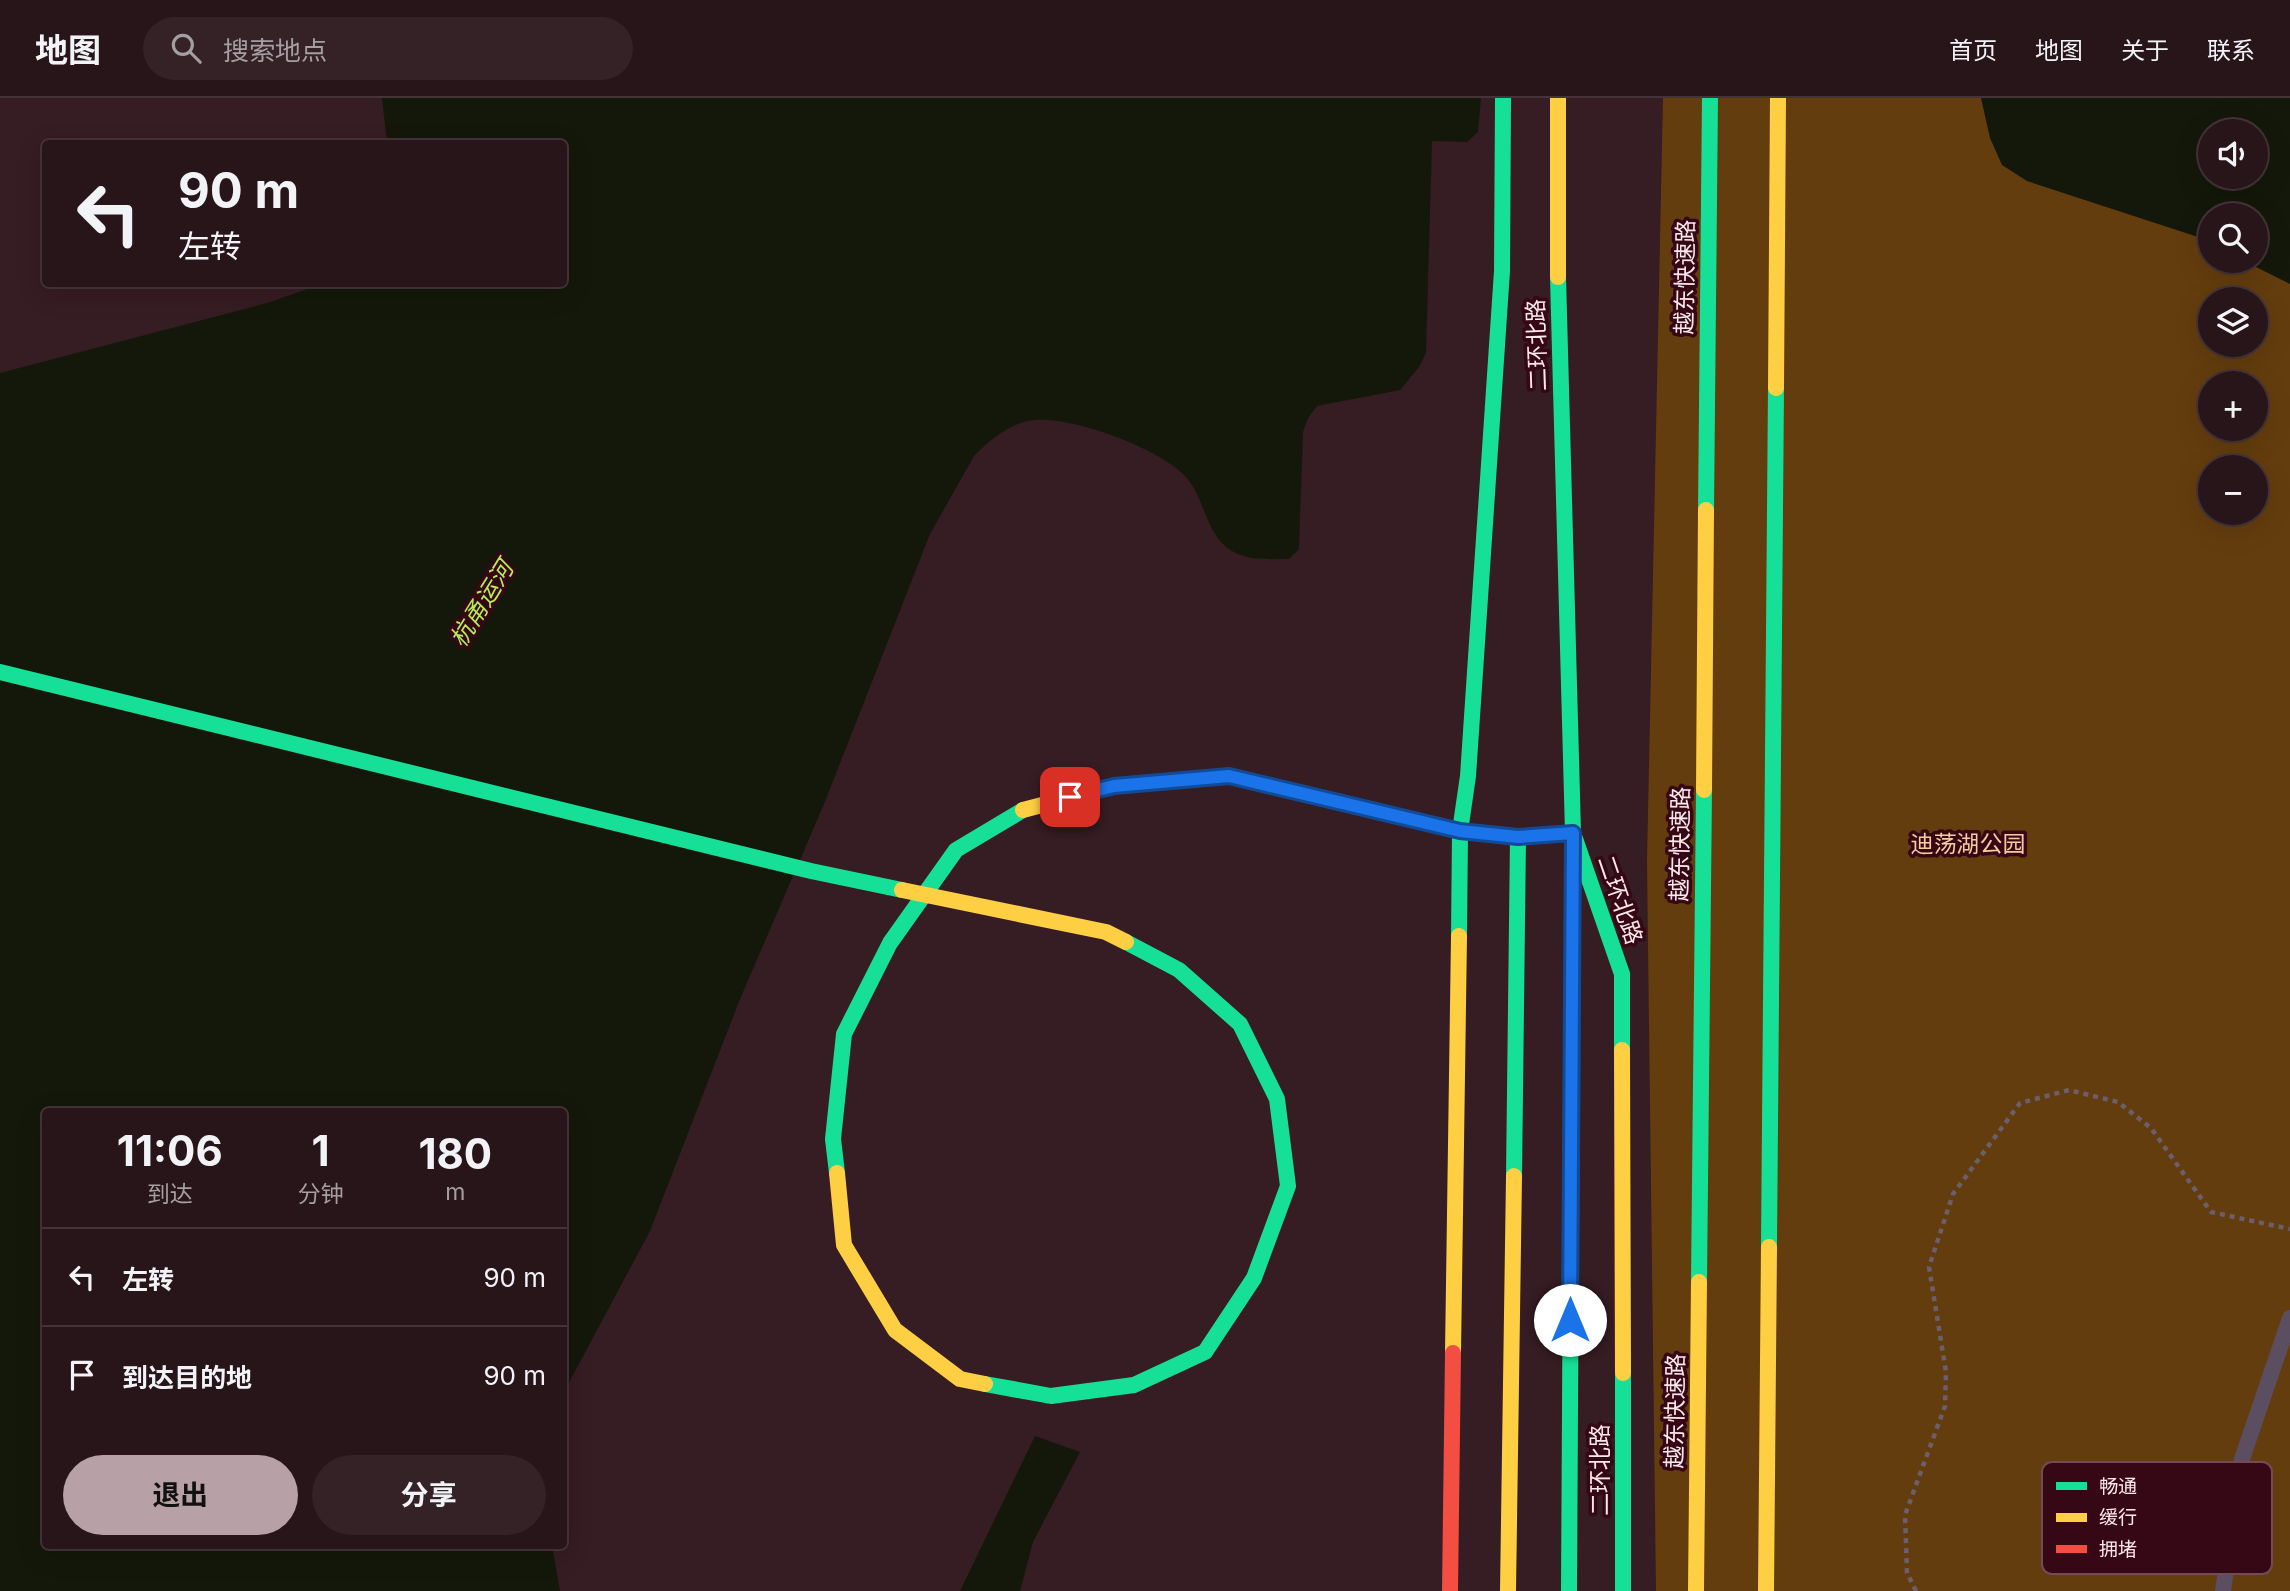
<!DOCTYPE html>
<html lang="zh">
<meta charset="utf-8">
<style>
body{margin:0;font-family:Inter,"Noto Sans SC",sans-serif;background:#342227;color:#f1f3f6;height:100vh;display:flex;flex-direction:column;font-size:26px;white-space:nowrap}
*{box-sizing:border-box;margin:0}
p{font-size:23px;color:#a59fa2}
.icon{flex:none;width:38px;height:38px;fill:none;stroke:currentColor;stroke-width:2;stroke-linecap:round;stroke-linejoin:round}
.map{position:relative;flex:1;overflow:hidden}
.side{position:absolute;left:42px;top:1010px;width:525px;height:441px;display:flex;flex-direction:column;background:#28151a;border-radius:7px;box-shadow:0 7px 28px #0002,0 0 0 2px #443439}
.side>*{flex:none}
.guide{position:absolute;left:42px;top:42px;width:525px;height:147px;border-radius:7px;box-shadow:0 7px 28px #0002,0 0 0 2px #443439;background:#28151a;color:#f1f3f6;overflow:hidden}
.fabs{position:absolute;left:2198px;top:21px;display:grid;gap:14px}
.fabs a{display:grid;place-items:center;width:70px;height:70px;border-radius:50%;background:#28151a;box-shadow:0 7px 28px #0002,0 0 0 2px #443439;font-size:35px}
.pin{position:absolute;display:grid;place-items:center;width:60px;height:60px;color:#fff;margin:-30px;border-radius:14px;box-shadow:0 4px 10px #0006}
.me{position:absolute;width:77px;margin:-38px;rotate:0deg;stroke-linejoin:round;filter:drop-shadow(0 0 5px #0008)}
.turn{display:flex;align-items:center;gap:24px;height:147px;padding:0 21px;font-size:32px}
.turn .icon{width:91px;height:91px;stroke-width:2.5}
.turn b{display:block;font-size:49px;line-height:60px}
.eta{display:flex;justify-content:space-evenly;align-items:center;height:119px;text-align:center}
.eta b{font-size:42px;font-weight:700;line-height:49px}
.cta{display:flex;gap:14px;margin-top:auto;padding:14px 21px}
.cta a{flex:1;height:80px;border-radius:42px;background:#b7a1a6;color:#111;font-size:28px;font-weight:700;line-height:80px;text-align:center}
.cta a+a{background:#342227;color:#f1f3f6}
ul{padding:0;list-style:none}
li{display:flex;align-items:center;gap:21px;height:98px;padding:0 21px;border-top:2px solid #443439}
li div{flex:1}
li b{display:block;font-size:26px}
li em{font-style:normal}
header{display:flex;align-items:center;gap:42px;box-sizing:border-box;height:98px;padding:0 35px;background:#28151a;border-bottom:2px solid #443439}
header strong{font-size:33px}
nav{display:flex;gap:38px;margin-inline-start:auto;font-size:24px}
.search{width:490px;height:63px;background:#342227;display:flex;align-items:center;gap:18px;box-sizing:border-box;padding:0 24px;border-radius:38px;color:#a59fa2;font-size:26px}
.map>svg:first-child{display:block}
</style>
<header>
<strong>地图</strong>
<div class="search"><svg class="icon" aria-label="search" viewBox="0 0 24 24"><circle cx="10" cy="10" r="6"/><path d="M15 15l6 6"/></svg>搜索地点</div>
<nav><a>首页</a><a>地图</a><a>关于</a><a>联系</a></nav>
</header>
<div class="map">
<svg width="2290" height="1493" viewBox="0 0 2290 1493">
<rect width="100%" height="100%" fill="#361c23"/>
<path fill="#643d0e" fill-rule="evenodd" d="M 1663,0 L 2290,0 L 2290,1493 L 1656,1493 L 1647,763 ZM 2210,33 L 2256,33 L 2256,79 L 2210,79 ZM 2210,117 L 2256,117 L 2256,163 L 2210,163 ZM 2210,201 L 2256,201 L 2256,247 L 2210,247 ZM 2210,285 L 2256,285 L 2256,331 L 2210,331 ZM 2210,369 L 2256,369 L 2256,415 L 2210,415 Z"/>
<path fill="#14180a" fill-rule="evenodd" d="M 382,0 L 1481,0 L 1478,34 L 1467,44 L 1432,43 L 1426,255 L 1419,269 L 1400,292 L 1317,308 L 1308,320 L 1303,334 L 1299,451 L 1289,461 C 1269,461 1250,463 1232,453 C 1204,436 1206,399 1184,377 C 1157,349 1065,315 1027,323 C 1007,328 988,343 974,358 L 930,436 L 824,706 L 740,901 L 650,1133 L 564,1294 L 564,1013 L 46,1013 L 46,1447 L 552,1447 L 560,1493 L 0,1493 L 0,275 L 267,205 L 322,186 L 564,186 L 564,46 L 387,45 Z
M 1981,0 L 2290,0 L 2290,186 L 2244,163 L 2256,163 L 2256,117 L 2210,117 L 2210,145 L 2198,139 L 2027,83 L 2002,67 L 1990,40 ZM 2210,33 L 2256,33 L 2256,79 L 2210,79 Z
M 1035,1338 L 1080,1354 L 1033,1444 L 1020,1493 L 960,1493 Z"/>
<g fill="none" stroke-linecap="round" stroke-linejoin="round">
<path stroke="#6c5e6b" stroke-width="4.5" stroke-dasharray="5 5" stroke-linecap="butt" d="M 1916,1493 L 1907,1475 L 1905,1417 L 1945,1308 L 1946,1274 L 1929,1169 L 1953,1096 L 2020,1005 L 2069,992 L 2118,1004 L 2151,1030 L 2211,1114 L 2290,1131"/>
<path stroke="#5b4e61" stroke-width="16" d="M 2223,1493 L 2242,1361 L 2290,1220"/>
<path stroke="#16e098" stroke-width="16" d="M 1558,179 L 1573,735 L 1622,876 L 1622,952
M 1706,412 L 1710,0
M 0,574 L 811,773 L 902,792
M 1340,704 L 1460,733 L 1518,739 L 1573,735
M 1459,838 L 1460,733 L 1468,678 L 1502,173 L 1503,0
M 837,1075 L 833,1041 L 844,936 L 890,845 L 956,752 L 1023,712
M 1514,1078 L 1518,739
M 1769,1149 L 1776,290
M 1699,1184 L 1704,692
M 1623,1275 L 1623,1493
M 985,1286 L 1051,1298 L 1134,1287 L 1205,1254 L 1254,1180 L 1288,1088 L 1277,1001 L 1240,926 L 1179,872 L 1126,844
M 1569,1493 L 1573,764"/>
<path stroke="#ffcf43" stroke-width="16" d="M 1558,0 L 1558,179
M 1776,290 L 1778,0
M 1704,692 L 1706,412
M 1023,712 L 1114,688 L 1229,678 L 1340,704
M 902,792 L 1106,834 L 1126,844
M 1622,952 L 1623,1275
M 837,1075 L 844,1147 L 895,1232 L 960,1281 L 985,1286
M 1453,1255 L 1459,838
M 1508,1493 L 1514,1078
M 1696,1493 L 1699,1184
M 1766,1493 L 1769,1149"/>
<path stroke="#f24e42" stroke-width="16" d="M 1450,1493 L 1453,1255"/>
</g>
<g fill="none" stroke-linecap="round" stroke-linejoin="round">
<defs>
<path id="route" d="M 1070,699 L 1114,688 L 1229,678 L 1460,733 L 1518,739 L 1573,735 L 1570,1222"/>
</defs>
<use href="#route" stroke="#114b97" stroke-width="18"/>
<use href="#route" stroke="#1a73e8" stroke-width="12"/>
</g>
<g text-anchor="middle" stroke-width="7" stroke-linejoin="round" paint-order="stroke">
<g font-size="23" fill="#fde9ec" stroke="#360715">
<text transform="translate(1685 179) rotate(-89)" y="8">越东快速路</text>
<text transform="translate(1537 247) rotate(-92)" y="8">二环北路</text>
<text transform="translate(1680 746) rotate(-89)" y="8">越东快速路</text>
<text transform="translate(1620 802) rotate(71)" y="8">二环北路</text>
<text transform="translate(1675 1313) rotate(-89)" y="8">越东快速路</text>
<text transform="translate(1600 1372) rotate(-90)" y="8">二环北路</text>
</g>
<g font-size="23" fill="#f7cb9d" stroke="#360715">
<text x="1968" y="754">迪荡湖公园</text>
</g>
<g font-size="24" font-style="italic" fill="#b5ef51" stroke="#360715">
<text transform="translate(482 506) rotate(-58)" y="8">杭甬运河</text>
</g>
</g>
<rect x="2042" y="1364" width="230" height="112" rx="10" fill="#360715" stroke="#724b56" stroke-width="2"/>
<rect x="2056" y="1384" width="31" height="8" fill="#16e098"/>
<rect x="2056" y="1415" width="31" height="9" fill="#ffcf43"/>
<rect x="2056" y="1447" width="31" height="8" fill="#f24e42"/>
<g font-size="19" fill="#fde9ec">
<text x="2099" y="1395">畅通</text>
<text x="2099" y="1426">缓行</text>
<text x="2099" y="1458">拥堵</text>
</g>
</svg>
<div class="fabs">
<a><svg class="icon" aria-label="sound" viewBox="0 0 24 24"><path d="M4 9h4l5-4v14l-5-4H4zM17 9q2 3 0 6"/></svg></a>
<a><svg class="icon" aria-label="search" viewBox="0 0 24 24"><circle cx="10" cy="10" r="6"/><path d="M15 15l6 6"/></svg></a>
<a><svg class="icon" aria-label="layers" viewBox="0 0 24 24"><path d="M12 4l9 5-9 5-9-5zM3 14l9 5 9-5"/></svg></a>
<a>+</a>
<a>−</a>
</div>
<div class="pin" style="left:1070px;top:699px;background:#d93025"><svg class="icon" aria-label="arrive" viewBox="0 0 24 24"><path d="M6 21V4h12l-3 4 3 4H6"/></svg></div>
<svg class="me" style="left:1570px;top:1222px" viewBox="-20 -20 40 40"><circle r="19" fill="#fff"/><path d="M0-13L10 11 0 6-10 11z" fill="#1a73e8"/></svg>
<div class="guide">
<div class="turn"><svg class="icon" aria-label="left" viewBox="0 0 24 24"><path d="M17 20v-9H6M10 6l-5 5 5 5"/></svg><div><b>90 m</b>左转</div></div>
</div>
<section class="side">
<div class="eta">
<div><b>11:06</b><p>到达</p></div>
<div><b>1</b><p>分钟</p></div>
<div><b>180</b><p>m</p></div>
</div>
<ul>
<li><svg class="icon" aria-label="left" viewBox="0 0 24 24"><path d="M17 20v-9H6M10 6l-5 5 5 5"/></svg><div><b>左转</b></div><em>90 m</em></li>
<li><svg class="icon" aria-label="arrive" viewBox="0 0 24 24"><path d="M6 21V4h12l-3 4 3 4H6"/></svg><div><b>到达目的地</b></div><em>90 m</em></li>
</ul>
<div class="cta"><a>退出</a><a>分享</a></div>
</section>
</div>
